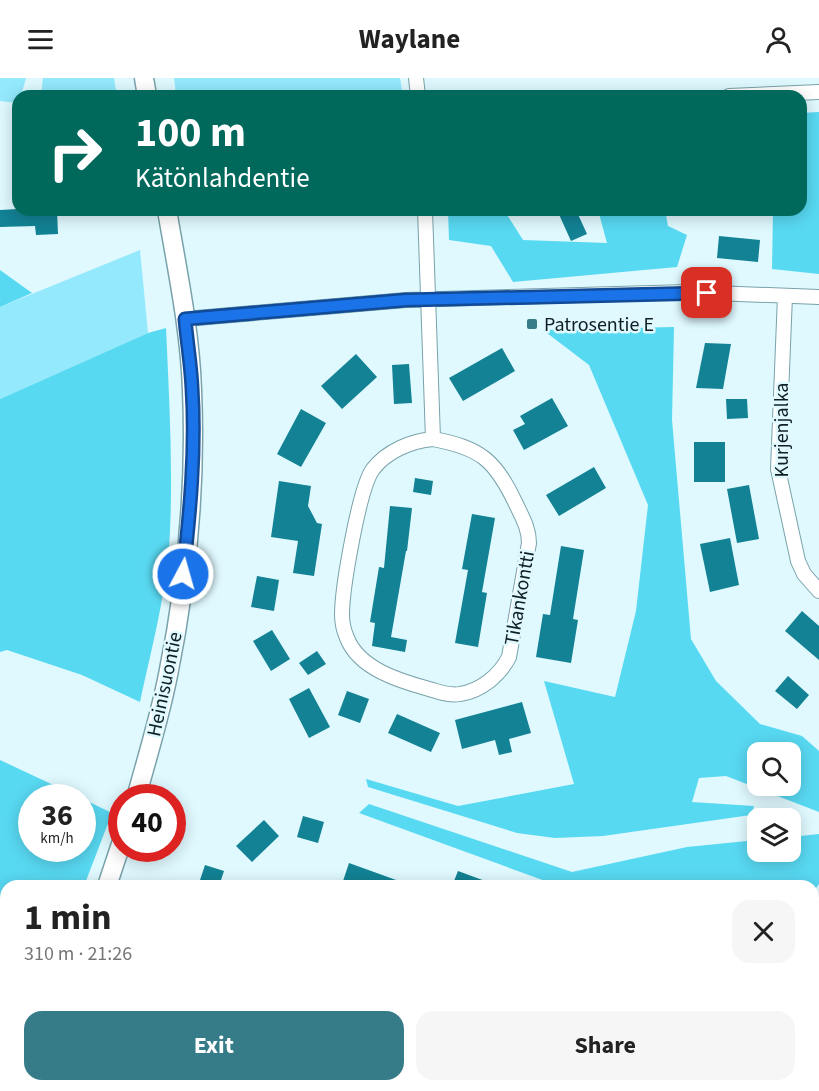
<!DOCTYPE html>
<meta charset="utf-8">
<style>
body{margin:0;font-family:"Source Sans 3",sans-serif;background:#f6f6f6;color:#222;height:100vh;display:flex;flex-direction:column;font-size:22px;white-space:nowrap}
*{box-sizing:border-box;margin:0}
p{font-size:20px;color:#767676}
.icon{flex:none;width:33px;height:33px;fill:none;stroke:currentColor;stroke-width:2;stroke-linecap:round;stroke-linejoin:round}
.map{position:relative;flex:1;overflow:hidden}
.side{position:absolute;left:0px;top:802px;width:819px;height:212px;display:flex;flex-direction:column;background:#fff;border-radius:18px 18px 0 0;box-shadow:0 3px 15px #0003}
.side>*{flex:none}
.guide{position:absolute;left:12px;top:12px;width:795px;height:126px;border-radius:18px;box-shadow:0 3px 15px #0003;background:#00695c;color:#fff;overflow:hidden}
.controls{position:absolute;left:747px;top:664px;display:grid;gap:12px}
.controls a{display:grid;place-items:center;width:54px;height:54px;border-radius:12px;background:#fff;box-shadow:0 3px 15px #0003;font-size:30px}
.speed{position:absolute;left:18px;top:706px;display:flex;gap:12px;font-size:30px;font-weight:700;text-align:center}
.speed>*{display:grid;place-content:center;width:78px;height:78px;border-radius:50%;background:#fff;box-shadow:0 3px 15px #0003;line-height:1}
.speed small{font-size:15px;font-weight:400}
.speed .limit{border:9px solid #d22;background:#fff;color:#111}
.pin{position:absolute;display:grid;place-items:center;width:51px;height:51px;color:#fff;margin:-26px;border-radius:12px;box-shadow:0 3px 9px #0006}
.me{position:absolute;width:66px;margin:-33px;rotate:6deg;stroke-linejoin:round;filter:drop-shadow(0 0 4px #0008)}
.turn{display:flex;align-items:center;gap:21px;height:126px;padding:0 24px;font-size:27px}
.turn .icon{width:78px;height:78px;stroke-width:2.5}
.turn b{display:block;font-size:42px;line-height:51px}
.round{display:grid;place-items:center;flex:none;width:63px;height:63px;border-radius:18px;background:#f6f6f6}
.head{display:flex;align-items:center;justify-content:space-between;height:102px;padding:0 24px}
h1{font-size:36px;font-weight:700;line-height:45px}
.cta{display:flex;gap:12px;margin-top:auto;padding:12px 24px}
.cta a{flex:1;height:69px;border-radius:18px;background:#357b88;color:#fff;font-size:24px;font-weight:700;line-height:69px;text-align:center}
.cta a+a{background:#f6f6f6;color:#222}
header{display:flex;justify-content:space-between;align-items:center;height:78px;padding:0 24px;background:#fff;font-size:27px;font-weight:700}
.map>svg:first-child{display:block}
</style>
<header><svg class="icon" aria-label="menu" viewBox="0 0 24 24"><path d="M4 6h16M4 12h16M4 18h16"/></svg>Waylane<svg class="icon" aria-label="person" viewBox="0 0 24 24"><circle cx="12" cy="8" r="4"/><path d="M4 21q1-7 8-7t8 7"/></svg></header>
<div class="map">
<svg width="819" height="1013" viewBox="0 0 819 1013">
<rect width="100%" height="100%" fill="#dff9ff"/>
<path fill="#94e9fc" d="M 0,0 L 26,0 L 21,18 L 18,18 L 18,25 L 0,23 Z
M 43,0 L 114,0 L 117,18 L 41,18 Z
M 174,0 L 400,0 L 403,18 L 176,18 Z
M 140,172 L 148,255 L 0,321 L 0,229 Z"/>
<path fill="#58d9f2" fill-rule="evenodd" d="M 819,34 L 819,196 L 772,191 L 773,132 L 801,132 L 801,35 Z
M 448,132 L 504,132 L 523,162 L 607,165 L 598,132 L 665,132 L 668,148 L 687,157 L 677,189 L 513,204 L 491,168 L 449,162 Z
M 0,192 L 32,215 L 0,229 Z
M 674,249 L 672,342 L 691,561 L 716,603 L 760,646 L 802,658 L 819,673 L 819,734 L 726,698 L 699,700 L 692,724 L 754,728 L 751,737 L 603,758 L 555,760 L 517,755 L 368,709 L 366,701 L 458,728 L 574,706 L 544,603 L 615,619 L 636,533 L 648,427 L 589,287 L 543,252 ZM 758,675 L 790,675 L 790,708 L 758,708 Z
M 166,250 C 169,317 173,385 170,452 C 168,510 152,568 140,624 L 82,597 L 7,572 L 0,574 L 0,321 L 148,255 Z
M 0,682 L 81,720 L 32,720 L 32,771 L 82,771 L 83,721 L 112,735 L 84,808 L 6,808 L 6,917 L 0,916 Z
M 369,726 L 572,794 L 687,769 L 757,762 L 758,774 L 790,774 L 791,759 L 819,756 L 819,806 L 813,814 L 813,808 L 559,808 L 359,735 Z
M 556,1008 L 797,1008 L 798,1013 L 554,1013 Z"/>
<path fill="#128294" d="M 18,131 L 57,132 L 58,156 L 36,157 L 35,148 L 0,149 L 0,132 Z
M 557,132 L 576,132 L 587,156 L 571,163 Z
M 719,158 L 760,162 L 758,184 L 717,180 Z
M 705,265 L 731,266 L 723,311 L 696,310 Z
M 502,270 L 515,293 L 463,323 L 449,300 Z
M 356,276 L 377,299 L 342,331 L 321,308 Z
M 409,286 L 412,325 L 394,326 L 392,287 Z
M 552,320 L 568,348 L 524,372 L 513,352 L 525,346 L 520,338 Z
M 726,321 L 747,321 L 748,340 L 727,341 Z
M 301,331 L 326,345 L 301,389 L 277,376 Z
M 694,364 L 725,364 L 725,404 L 694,404 Z
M 594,389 L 606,410 L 559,438 L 546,417 Z
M 415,400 L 433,403 L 431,417 L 413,414 Z
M 279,403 L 311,408 L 308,428 L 317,445 L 322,446 L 314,498 L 293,495 L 298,463 L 271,459 Z
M 749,407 L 759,461 L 737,465 L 727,411 Z
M 390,428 L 412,430 L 407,473 L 406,473 L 391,559 L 407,562 L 405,574 L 372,568 L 375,545 L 370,544 L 379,489 L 384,490 Z
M 472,436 L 495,440 L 482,514 L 487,515 L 478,569 L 455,565 L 468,492 L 462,491 Z
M 730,460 L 739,507 L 710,514 L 700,466 Z
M 561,468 L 584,472 L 573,541 L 578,542 L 571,585 L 536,579 L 543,536 L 550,537 Z
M 257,498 L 279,502 L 274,533 L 251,529 Z
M 802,533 L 819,548 L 819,582 L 785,553 Z
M 272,552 L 290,581 L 271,593 L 253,563 Z
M 317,573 L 326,586 L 308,597 L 299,585 Z
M 788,598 L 809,617 L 797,631 L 775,613 Z
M 309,610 L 330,649 L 309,660 L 289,621 Z
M 347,613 L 369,621 L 360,645 L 338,637 Z
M 522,624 L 531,655 L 509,661 L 512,674 L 499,677 L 495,662 L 462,671 L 455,642 Z
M 397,636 L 440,655 L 431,674 L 388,655 Z
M 303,738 L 324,744 L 318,765 L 297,759 Z
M 264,742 L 279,758 L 252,784 L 236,768 Z
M 349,785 L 410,807 L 410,808 L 350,808 L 342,806 Z
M 205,787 L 224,793 L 219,808 L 198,808 Z
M 458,793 L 496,807 L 496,808 L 452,808 Z"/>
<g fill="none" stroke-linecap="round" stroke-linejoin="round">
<defs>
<path id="minor" d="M 416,0 L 418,18
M 729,18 L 819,14
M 425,132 L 433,361
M 785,218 L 778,391 L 798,483 L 804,496 L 819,513
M 185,241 L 406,222 L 688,214 L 819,219
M 433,361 C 481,370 495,382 516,426 C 522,439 529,450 529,465 L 509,579 C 500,597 481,613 460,616 C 449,618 440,614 429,611 C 400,603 359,591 347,560 C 344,553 342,545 342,537 C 342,511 359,410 373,391 C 387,373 411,363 433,361 Z
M 217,1013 L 218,1008
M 432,1013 L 434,1008"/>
<path id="tertiary" d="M 144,0 L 147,18
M 136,720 C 147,680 160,638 168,597 C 187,504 196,406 192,312 C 190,252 177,191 167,132
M 107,808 L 122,763
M 36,1013 L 38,1008"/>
</defs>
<use href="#minor" stroke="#79a2ab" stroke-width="16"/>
<use href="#tertiary" stroke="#79a2ab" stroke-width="21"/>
<use href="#minor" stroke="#fff" stroke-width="14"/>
<use href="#tertiary" stroke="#fff" stroke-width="18"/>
</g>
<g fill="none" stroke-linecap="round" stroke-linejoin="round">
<defs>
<path id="route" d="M 183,496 C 190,435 196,371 192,310 C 191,287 187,264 185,241 L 406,222 L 707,215"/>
</defs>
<use href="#route" stroke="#114b97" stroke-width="15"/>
<use href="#route" stroke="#1a73e8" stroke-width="10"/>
</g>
<rect fill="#357b88" stroke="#dff9ff" stroke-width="2" x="526" y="240" width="12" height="12" rx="3"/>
<g text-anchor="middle" stroke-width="5" stroke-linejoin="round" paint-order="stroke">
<g font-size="20" fill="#0e1e21" stroke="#dff9ff" text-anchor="start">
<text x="544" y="253">Patrosentie E</text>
</g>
<g font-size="20" fill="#0e1e21" stroke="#dff9ff">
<text transform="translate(781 352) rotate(-90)" y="7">Kurjenjalka</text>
<text transform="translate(519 520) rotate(-80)" y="7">Tikankontti</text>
<text transform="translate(164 606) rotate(-78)" y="7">Heinisuontie</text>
</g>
</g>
</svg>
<div class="controls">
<a><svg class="icon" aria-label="search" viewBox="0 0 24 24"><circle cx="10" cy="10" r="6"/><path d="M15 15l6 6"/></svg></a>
<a><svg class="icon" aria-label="layers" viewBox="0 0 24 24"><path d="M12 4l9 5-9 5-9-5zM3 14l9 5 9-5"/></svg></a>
</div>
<div class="speed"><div>36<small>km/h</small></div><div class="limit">40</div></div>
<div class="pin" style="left:707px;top:215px;background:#d93025"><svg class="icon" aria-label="arrive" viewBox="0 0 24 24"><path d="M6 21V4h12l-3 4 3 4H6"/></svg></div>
<svg class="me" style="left:183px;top:496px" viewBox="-20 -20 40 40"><circle r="17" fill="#1a73e8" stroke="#fff" stroke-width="3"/><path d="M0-11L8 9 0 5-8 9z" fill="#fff"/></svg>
<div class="guide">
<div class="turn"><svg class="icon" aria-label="right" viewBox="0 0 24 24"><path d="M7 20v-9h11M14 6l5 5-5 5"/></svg><div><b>100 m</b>Kätönlahdentie</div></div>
</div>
<section class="side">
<div class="head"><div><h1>1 min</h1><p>310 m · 21:26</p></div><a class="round"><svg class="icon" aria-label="close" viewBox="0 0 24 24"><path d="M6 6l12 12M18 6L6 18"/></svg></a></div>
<div class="cta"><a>Exit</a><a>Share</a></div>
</section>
</div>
